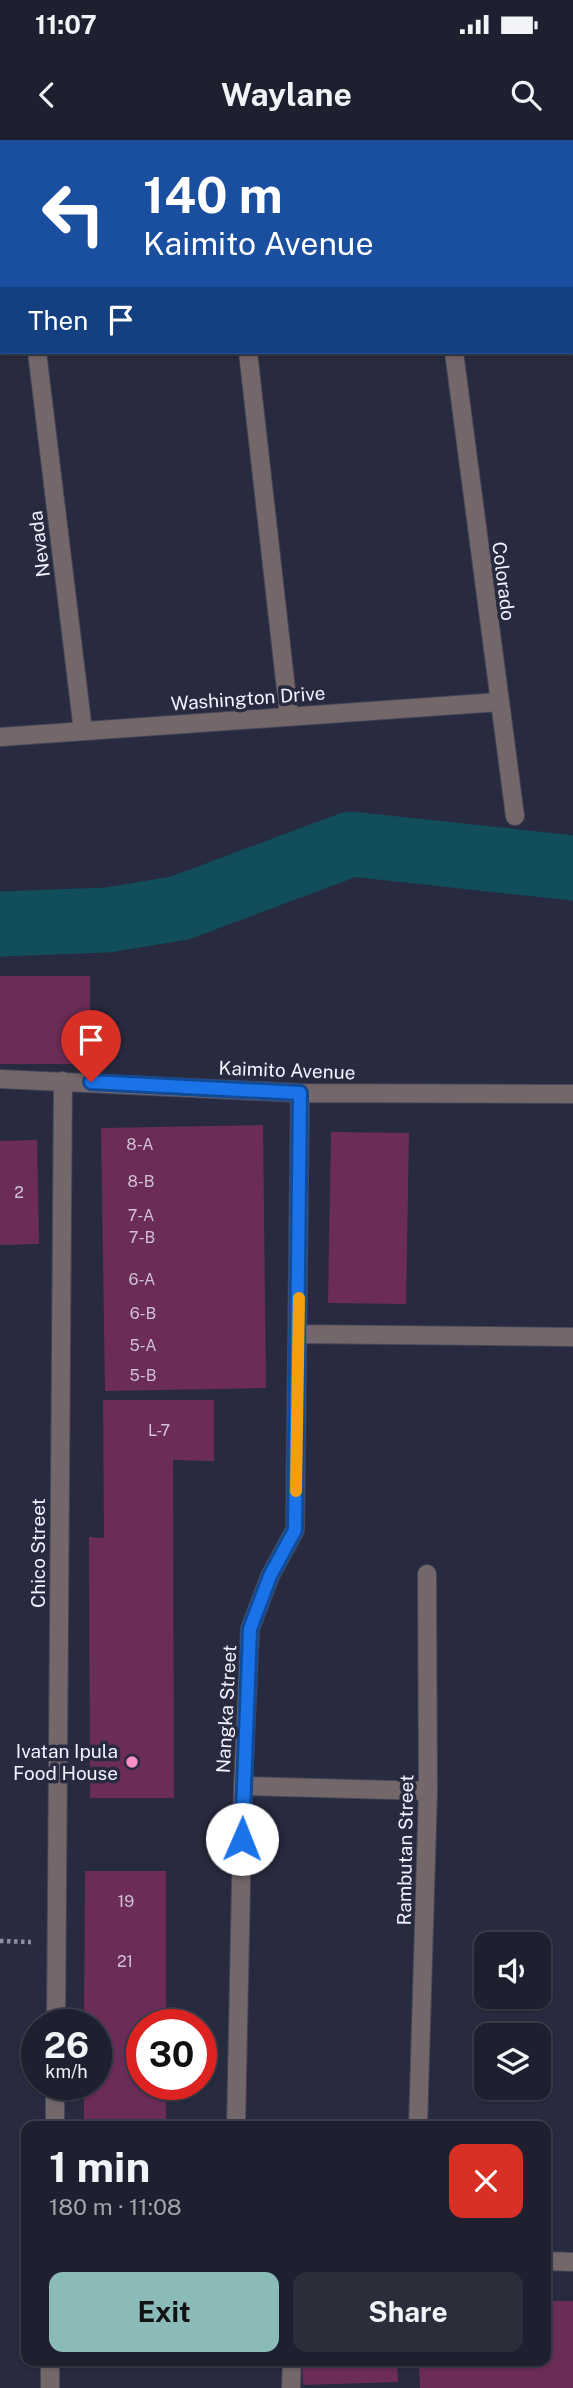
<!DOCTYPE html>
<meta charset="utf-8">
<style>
body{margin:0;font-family:"Public Sans",sans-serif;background:#2b2d3b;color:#f1f3f6;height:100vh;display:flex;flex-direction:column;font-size:26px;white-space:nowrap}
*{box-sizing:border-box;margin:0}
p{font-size:23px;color:#a1a3aa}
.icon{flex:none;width:38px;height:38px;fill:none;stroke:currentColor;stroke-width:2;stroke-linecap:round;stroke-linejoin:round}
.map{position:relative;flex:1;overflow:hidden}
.panel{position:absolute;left:21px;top:1981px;width:530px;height:245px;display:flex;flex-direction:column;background:#1e202f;border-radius:14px;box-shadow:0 2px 5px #0004,0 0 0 2px #3c3e4b}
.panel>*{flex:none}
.top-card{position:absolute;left:0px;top:0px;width:574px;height:214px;box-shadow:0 2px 5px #0004,0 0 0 2px #3c3e4b;background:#1a4fa0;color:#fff;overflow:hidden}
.fabs{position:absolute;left:474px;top:1792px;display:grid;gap:14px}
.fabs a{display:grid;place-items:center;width:77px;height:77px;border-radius:14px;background:#1e202f;box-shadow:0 2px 5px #0004,0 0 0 2px #3c3e4b;font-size:35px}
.speed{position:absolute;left:21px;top:1869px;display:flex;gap:14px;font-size:35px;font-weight:700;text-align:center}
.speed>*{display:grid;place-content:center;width:91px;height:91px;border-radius:50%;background:#1e202f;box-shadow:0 2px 5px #0004,0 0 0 2px #3c3e4b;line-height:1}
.speed small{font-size:18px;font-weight:400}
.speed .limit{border:10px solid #d22;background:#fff;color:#111}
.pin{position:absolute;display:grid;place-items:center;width:60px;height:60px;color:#fff;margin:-72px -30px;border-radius:50% 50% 50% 0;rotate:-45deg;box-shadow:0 0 7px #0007}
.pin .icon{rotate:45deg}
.me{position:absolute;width:77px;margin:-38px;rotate:1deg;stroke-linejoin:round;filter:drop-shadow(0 0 5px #0008)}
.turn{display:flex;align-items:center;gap:24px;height:147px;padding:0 28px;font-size:32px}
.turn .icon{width:91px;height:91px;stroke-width:2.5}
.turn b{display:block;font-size:49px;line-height:60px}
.then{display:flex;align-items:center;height:66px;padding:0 28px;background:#0003;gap:14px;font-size:26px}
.round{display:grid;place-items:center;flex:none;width:74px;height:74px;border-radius:14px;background:#2b2d3b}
.overview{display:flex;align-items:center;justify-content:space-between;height:119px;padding:0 28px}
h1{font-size:42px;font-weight:700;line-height:52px}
.button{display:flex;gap:14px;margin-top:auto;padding:14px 28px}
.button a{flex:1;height:80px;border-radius:14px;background:#8bbbb9;color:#111;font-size:28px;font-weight:700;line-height:80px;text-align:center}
.button a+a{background:#2b2d3b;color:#f1f3f6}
.status{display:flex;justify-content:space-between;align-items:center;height:49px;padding:0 35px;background:#1e202f;direction:ltr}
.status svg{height:19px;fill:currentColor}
header{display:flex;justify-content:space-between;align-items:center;height:91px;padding:0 28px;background:#1e202f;font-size:32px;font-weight:700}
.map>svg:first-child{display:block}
</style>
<div class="status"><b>11:07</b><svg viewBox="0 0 49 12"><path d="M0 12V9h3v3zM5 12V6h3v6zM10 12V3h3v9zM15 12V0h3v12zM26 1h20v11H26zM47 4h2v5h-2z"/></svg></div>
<header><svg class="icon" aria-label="back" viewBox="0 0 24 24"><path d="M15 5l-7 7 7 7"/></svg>Waylane<svg class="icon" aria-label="search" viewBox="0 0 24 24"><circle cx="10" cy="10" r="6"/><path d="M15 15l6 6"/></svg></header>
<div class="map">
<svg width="573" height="2248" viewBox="0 0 573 2248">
<rect width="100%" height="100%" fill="#282a3f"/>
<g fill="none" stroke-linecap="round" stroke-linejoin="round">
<path stroke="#114d5b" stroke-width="65" d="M 0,784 L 107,780 L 180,768 L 351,704 L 573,728"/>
</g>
<path fill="#6b2d58" d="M 0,836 L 90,836 L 90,924 L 0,924 Z
M 263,985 L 266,1248 L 105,1251 L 101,988 Z
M 331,992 L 409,993 L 406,1164 L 328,1163 Z
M 37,1000 L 39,1104 L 0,1105 L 0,1001 Z
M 103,1260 L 214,1260 L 214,1321 L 173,1320 L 174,1658 L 90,1658 L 89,1397 L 104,1398 Z
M 85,1731 L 166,1731 L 166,1885 L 142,1885 L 142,1944 L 166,1944 L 166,1986 L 84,1986 L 84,1944 L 96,1944 L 96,1885 L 84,1885 Z
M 546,2161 L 573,2161 L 573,2248 L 420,2248 L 419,2221 L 546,2221 Z
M 302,2221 L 397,2221 L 398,2242 L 303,2245 Z"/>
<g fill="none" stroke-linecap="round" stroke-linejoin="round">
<defs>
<path id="minor" d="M 0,73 L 2,73
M 37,212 L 83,591
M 248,212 L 289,576
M 454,212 L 515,676
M 0,597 L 499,562
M 0,939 L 300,953 L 573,954
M 299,1194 L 573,1197
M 243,1646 L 428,1651
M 56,1885 L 63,941
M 55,1986 L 55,1944
M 236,1986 L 243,1646 L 250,1489 L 270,1436 L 295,1390 L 300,953
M 418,1986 L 428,1651 L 427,1434
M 546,2121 L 573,2122
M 50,2248 L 50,2221
M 291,2248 L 292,2221"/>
</defs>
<use href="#minor" stroke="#44465a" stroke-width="20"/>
<path stroke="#8c8e9e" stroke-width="4.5" stroke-dasharray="3.5 3.5" stroke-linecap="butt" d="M 0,1801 L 31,1802"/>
<use href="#minor" stroke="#74676a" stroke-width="18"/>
</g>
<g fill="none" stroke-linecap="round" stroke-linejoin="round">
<defs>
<path id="route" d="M 91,942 L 300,953 L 295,1390 L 270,1436 L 250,1489 L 242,1699"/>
</defs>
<use href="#route" stroke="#114b97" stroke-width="18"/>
<use href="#route" stroke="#1a73e8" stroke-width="12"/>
<path stroke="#f59e0b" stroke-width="12" d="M 296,1351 L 299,1158"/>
</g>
<circle fill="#fb8fc6" stroke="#282a3f" stroke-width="2.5" cx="132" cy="1622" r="7"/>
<g text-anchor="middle" stroke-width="7" stroke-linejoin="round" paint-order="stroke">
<g font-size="16" fill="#d0c2d4">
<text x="140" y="1010">8-A</text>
<text x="141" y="1047">8-B</text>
<text x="19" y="1058">2</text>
<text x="141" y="1081">7-A</text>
<text x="142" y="1103">7-B</text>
<text x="142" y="1145">6-A</text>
<text x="143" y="1179">6-B</text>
<text x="143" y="1211">5-A</text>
<text x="143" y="1241">5-B</text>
<text x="159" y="1296">L-7</text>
<text x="126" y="1767">19</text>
<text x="125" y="1827">21</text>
</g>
<g font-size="19" fill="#f1f3fe" stroke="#282a3f">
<text transform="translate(39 404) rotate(-97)" y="7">Nevada</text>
<text transform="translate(504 441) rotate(83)" y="7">Colorado</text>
<text transform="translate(248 558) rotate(-4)" y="7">Washington Drive</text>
<text transform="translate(287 930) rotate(2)" y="7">Kaimito Avenue</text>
<text transform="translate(38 1413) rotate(-90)" y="7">Chico Street</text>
<text transform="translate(226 1569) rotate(-87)" y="7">Nangka Street</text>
<text transform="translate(405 1710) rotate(-89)" y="7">Rambutan Street</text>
</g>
<g font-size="19" fill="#f1f3fe" stroke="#282a3f" text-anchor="end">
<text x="118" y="1618">Ivatan Ipula<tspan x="118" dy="22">Food House</tspan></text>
</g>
</g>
</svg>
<div class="fabs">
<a><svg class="icon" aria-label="sound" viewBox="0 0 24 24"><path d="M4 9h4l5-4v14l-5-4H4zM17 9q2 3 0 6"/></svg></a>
<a><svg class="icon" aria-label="layers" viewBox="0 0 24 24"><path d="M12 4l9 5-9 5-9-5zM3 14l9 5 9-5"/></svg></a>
</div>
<div class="speed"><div>26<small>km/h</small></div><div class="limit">30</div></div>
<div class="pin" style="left:91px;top:942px;background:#d93025"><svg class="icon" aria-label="arrive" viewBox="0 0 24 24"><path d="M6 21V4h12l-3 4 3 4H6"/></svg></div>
<svg class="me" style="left:242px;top:1699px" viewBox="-20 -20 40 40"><circle r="19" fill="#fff"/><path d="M0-13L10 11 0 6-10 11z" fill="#1a73e8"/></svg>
<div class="top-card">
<div class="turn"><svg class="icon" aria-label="left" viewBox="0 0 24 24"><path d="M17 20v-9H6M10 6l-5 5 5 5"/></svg><div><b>140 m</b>Kaimito Avenue</div></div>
<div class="then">Then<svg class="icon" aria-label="arrive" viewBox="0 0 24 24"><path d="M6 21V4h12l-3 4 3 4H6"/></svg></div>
</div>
<section class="panel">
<div class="overview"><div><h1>1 min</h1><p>180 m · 11:08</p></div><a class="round" style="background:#d93025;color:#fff"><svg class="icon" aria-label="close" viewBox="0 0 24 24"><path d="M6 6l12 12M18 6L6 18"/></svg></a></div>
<div class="button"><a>Exit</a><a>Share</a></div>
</section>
</div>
